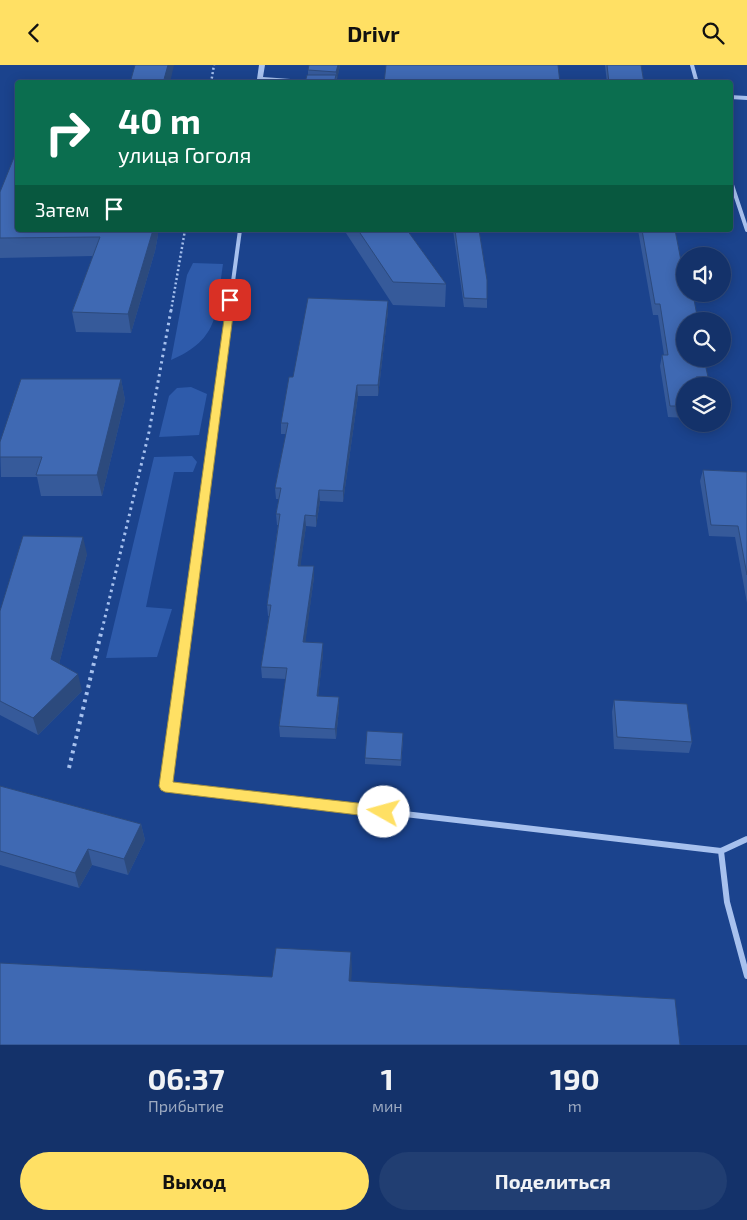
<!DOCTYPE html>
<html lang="ru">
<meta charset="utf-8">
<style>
body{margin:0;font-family:"Exo 2",sans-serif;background:#213e72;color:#f1f3f6;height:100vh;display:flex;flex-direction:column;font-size:19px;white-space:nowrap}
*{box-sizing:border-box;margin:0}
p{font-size:16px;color:#9daac1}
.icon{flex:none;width:28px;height:28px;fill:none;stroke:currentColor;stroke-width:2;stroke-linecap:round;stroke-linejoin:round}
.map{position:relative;height:980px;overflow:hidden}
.details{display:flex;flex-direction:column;background:#14326a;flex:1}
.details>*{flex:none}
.banner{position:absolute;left:15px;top:15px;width:718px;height:152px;border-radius:5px;box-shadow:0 2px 12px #0003,0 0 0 1px #334d7e;background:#0b6e4f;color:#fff;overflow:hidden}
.buttons{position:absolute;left:676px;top:182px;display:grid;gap:10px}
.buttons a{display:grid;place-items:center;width:55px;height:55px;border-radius:50%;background:#14326a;box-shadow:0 2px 12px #0003,0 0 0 1px #334d7e;font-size:25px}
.pin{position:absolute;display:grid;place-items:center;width:42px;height:42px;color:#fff;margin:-21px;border-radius:10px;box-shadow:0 2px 8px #0006}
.me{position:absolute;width:55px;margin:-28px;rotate:277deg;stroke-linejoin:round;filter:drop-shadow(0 0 4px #0008)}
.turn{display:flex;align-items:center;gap:18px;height:105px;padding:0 20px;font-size:22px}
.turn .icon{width:65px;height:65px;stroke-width:2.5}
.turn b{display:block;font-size:35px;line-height:42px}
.then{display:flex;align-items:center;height:48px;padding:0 20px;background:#0003;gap:10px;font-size:19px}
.eta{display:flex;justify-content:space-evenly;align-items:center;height:85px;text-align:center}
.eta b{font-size:30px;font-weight:700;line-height:35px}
.cta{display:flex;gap:10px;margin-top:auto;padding:10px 20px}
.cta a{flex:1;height:58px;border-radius:30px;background:#ffe064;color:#111;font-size:20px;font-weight:700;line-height:58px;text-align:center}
.cta a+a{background:#213e72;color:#f1f3f6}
header{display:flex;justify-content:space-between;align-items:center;height:65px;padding:0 20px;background:#ffe064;color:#111;font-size:22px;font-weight:700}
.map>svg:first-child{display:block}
</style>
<header><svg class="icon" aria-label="back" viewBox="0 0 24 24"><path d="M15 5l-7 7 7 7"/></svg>Drivr<svg class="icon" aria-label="search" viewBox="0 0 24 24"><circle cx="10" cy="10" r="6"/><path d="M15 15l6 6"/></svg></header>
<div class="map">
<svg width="747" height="980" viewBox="0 0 747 980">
<rect width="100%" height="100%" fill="#1b438d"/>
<path fill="#2e5bab" d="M 193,198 L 223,199 C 216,246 221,274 171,295 L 187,210 Z
M 191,322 L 207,329 L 199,370 L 159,372 L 169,331 L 177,323 Z
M 192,391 L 197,397 L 193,407 L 174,407 L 146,542 L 172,544 L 157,592 L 106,593 L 154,392 Z"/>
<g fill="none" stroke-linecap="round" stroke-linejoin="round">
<path stroke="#a7c1ee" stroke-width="2.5" stroke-dasharray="2 2.5" stroke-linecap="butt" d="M 211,18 L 214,0
M 171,246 L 185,165"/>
<path stroke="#a7c1ee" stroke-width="3" stroke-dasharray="2.5 4" stroke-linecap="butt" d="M 102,565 L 149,367 L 171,245"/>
<path stroke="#a7c1ee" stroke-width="4" stroke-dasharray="3 4.5" stroke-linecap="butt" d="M 69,703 L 102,564"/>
<path stroke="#a7c1ee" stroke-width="4" d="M 692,0 L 697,18
M 730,114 L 747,165
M 229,246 L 240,165"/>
<path stroke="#a7c1ee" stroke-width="4.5" d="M 186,565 L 229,245"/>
<path stroke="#a7c1ee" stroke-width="6" d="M 186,564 L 165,721 L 721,786 L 747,774
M 721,786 L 727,837 L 747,911"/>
<path fill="#a7c1ee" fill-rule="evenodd" d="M 259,0 L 265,0 L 263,12 L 345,18 L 260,16 L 257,14 Z
M 730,30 L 747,31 L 747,35 L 730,34 Z"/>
</g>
<path fill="#365a9a" d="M 340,0 L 336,18 L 308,10 L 308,5 Z
M 605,0 L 641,0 L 644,18 L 607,18 Z
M 0,127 L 158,170 L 155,186 L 131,268 L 76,267 L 72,247 L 93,191 L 0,193 Z
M 344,165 L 407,165 L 446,219 L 445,242 L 393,240 Z
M 453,165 L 479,165 L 487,234 L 487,243 L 464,242 Z
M 638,165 L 675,165 L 685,229 L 708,312 L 706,321 L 685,321 L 685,353 L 668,352 L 660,301 L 662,290 L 664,290 L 658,250 L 653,250 Z
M 388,246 L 378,331 L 358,331 L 343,437 L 320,436 L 316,462 L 306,461 L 300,501 L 314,512 L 305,577 L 323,578 L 323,589 L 318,631 L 339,632 L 339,643 L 336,674 L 280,672 L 279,661 L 286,614 L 262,613 L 261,602 L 269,551 L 268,551 L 267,540 L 278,460 L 277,460 L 276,449 L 279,434 L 276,434 L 275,423 L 286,369 L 281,369 L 281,358 L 293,312 Z
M 121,314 L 125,335 L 102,431 L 41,431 L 37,412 L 1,412 L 0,377 Z
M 703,405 L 747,407 L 747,538 L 735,472 L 709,471 L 700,416 Z
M 87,489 L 59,599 L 82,626 L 38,670 L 0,650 L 0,546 Z
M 614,635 L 692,677 L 689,688 L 614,684 L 612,647 Z
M 403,674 L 401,701 L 365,699 L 365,693 Z
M 0,721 L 141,759 L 145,775 L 128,810 L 92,800 L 79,823 L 0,800 Z"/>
<path fill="#2c4a7d" d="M 168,0 L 174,0 L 170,18 L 163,18 Z
M 338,0 L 340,0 L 337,16 L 336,7 Z
M 153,165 L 158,165 L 158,170 L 155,186 L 131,268 L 128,249 Z
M 388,236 L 388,246 L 378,331 L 378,320 Z
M 121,314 L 125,335 L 102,431 L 97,410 Z
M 357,320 L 358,331 L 343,437 L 343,426 Z
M 319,425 L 320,436 L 316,462 L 316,451 Z
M 305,450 L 306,461 L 299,512 L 298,501 Z
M 83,472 L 87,489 L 56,611 L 51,594 Z
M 314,501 L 314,512 L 304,588 L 303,577 Z
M 323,578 L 323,589 L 317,642 L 317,631 Z
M 78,609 L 82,626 L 38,670 L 33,653 Z
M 339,632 L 339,643 L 336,674 L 335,664 Z
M 141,759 L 145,775 L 128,810 L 124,794 Z
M 88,784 L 92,800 L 79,823 L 75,808 Z
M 351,887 L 352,905 L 350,934 L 349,916 Z"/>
<path fill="#3f69b3" stroke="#2c4a7d" d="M 135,0 L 168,0 L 163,18 L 130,18 Z
M 309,0 L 338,0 L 336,7 L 308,5 Z
M 386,0 L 558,0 L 560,18 L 384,18 Z
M 607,0 L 641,0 L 644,18 L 609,18 Z
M 307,10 L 336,10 L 334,18 L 305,18 Z
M 17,85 L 18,165 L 153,165 L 128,249 L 72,247 L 100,172 L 0,173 L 0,127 Z
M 358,165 L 407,165 L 446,219 L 393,217 Z
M 455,165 L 479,165 L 487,215 L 487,234 L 464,233 Z
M 642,165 L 675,165 L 685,216 L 685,229 L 693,229 L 698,256 L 685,256 L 685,294 L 704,294 L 708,312 L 696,312 L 697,321 L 685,321 L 685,341 L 670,341 L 662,290 L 668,290 L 660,239 L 655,239 Z
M 308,233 L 388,236 L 378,320 L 357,320 L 343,426 L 319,425 L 316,451 L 305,450 L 298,501 L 314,501 L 303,577 L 323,578 L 317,631 L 339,632 L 335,664 L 279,661 L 287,603 L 261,602 L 271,540 L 267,540 L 280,449 L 276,449 L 281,423 L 275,423 L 288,358 L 281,358 L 289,312 L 293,312 Z
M 21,314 L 121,314 L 97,410 L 36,410 L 42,392 L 0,392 L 0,377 Z
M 703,405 L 747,407 L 747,510 L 738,461 L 711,460 Z
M 23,471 L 83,472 L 51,594 L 78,609 L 33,653 L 0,636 L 0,546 Z
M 614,635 L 687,639 L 692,677 L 617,672 Z
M 367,666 L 403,668 L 401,695 L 365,693 Z
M 0,721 L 141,759 L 124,794 L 88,784 L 75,808 L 0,786 Z
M 276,883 L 351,887 L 349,916 L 675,934 L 680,980 L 0,980 L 0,898 L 272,912 Z"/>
<path fill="#ffe064" stroke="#a69241" d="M 227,233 L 235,235 L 173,717 L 384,741 L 388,743 L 390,747 L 388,751 L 384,753 L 165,727 L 161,725 L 159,721 Z"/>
</svg>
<div class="buttons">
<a><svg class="icon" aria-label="sound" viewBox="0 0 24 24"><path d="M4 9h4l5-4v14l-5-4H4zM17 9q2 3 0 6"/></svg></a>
<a><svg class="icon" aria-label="search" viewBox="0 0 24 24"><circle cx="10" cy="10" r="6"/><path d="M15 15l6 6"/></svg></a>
<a><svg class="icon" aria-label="layers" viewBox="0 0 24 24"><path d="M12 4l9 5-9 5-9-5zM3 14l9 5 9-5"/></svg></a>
</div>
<div class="pin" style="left:230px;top:235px;background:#d93025"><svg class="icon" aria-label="arrive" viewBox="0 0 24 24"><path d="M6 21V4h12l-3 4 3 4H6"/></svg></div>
<svg class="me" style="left:384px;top:747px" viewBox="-20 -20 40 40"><circle r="19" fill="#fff"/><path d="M0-13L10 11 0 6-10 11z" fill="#ffe064"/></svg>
<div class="banner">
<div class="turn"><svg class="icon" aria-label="right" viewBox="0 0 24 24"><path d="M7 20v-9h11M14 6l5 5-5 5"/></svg><div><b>40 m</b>улица Гоголя</div></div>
<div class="then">Затем<svg class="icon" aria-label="arrive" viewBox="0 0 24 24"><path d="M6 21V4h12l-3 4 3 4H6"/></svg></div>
</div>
</div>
<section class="details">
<div class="eta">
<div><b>06:37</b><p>Прибытие</p></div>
<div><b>1</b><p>мин</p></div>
<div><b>190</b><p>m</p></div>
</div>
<div class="cta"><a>Выход</a><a>Поделиться</a></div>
</section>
